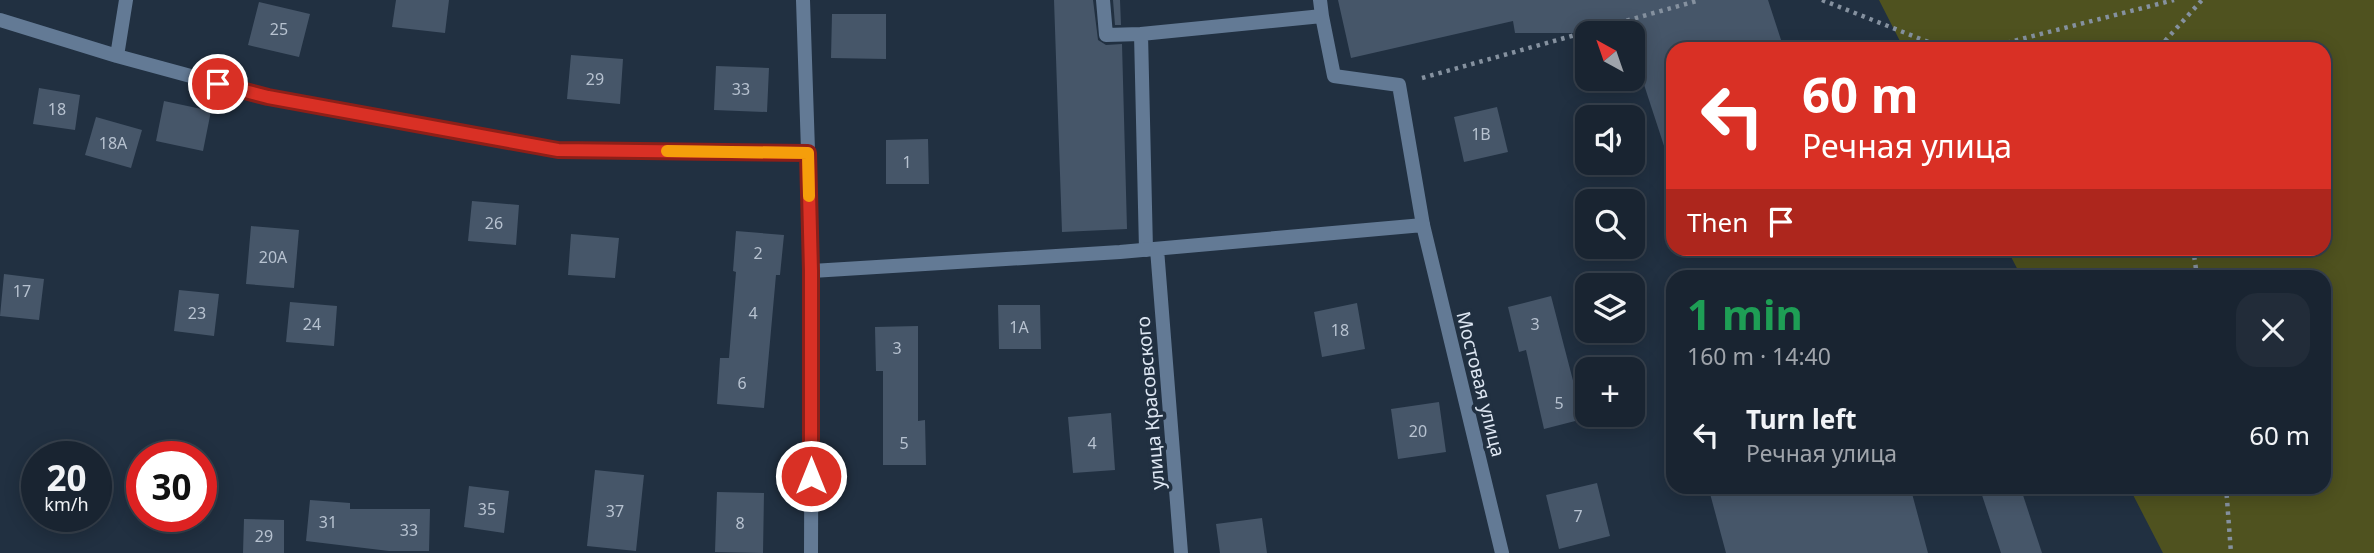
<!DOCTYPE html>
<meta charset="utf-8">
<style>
body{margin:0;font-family:"Noto Sans",sans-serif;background:#222c39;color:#f1f3f6;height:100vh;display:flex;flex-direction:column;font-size:26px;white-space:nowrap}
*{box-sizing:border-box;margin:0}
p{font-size:23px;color:#9fa4ab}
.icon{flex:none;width:38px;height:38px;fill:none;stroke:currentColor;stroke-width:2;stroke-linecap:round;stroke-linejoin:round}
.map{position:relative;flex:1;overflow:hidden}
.sheet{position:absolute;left:1666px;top:270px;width:665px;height:224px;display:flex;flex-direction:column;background:#192431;border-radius:21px;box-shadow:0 4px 18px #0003,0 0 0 2px #37414d}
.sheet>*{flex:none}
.banner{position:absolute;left:1666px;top:42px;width:665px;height:214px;border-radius:21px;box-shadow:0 4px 18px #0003,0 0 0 2px #37414d;background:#d93025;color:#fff;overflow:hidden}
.needle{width:46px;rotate:320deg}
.tools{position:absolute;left:1575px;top:21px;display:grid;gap:14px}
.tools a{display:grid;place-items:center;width:70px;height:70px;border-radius:14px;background:#192431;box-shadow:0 4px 18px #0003,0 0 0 2px #37414d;font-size:35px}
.speed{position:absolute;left:21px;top:441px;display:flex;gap:14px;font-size:35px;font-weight:700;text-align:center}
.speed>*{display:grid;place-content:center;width:91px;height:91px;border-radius:50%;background:#192431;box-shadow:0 4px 18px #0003,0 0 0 2px #37414d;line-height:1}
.speed small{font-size:18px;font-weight:400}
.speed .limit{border:10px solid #d22;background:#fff;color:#111}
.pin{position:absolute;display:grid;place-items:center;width:60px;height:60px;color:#fff;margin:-30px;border:4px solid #fff;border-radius:50%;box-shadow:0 2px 7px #0007}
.me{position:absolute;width:77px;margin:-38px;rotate:0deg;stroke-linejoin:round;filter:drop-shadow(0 0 5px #0008)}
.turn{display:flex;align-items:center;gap:24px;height:147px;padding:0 21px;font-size:32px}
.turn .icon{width:91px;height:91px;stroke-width:2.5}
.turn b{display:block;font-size:49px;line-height:60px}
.then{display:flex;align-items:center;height:66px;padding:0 21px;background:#0003;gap:14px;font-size:26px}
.round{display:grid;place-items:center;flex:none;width:74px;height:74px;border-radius:21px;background:#222c39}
.headline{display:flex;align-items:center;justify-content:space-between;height:119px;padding:0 21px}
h1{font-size:42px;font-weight:700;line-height:52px;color:#1e9e55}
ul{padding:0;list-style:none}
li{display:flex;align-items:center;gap:21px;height:91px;padding:0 21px}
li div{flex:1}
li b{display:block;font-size:26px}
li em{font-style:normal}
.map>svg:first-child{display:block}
</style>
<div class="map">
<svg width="2374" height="553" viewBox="0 0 2374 553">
<rect width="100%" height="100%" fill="#213041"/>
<path fill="#4f521f" d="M 1879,0 L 2374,0 L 2374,553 L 2163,553 L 2129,487 L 2324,486 L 2324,276 L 2021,276 L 2007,249 L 2324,248 L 2324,49 L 1904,49 Z"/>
<path fill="#465669" d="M 396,0 L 449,0 L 445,33 L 392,27 Z
M 1054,0 L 1093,0 L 1098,40 L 1106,45 L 1122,44 L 1127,229 L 1062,232 Z
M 1113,0 L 1120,0 L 1121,25 L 1115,25 Z
M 1338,0 L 1768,0 L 1784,49 L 1673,49 L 1673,154 L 1667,155 L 1633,51 L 1633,33 L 1515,33 L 1513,21 L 1351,58 Z
M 259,2 L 310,14 L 299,57 L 248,45 Z
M 832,14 L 886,14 L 886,59 L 831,58 Z
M 571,55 L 623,59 L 620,104 L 567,99 Z
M 716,66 L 769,68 L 767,112 L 714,110 Z
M 39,88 L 80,95 L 75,130 L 33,124 Z
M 164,101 L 211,111 L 203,151 L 156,141 Z
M 1497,107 L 1508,152 L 1464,162 L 1454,117 Z
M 96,117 L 142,130 L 131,168 L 85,155 Z
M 928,139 L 929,184 L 886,184 L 886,140 Z
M 472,201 L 519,205 L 516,245 L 468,241 Z
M 251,226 L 299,230 L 294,288 L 246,284 Z
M 736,231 L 784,235 L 780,275 L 776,275 L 764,408 L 717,404 L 720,358 L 729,358 L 736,272 L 733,271 Z
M 571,234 L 619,238 L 615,278 L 568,275 Z
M 4,274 L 44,279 L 39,320 L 0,316 Z
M 179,290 L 219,294 L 214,336 L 174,331 Z
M 1551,296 L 1583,419 L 1544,429 L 1526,350 L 1519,352 L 1508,307 Z
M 290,302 L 337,306 L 334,346 L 286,342 Z
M 1357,303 L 1365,349 L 1322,357 L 1314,312 Z
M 998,305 L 1040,305 L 1041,349 L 999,349 Z
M 918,326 L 918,421 L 925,420 L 926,465 L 883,465 L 883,371 L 876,371 L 875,327 Z
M 1439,402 L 1446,452 L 1398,459 L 1391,409 Z
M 1111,413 L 1115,470 L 1073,473 L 1068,417 Z
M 595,470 L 644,475 L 636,551 L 587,546 Z
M 1597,483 L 1610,536 L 1559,549 L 1546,495 Z
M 469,486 L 509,491 L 504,533 L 464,527 Z
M 1708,486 L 1910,486 L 1928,553 L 1726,553 Z
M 1979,486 L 2020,486 L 2042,553 L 2001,553 Z
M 717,492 L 764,493 L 763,553 L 715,552 Z
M 310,500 L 350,503 L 350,509 L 430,509 L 429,551 L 389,551 L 306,541 Z
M 1262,518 L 1267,553 L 1220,553 L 1216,524 Z
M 244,519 L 284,520 L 284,553 L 243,553 Z"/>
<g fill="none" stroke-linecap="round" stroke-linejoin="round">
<path stroke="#85919f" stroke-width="4.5" stroke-dasharray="3.5 5" stroke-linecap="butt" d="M 1822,0 L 1946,49
M 1982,49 L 2174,0
M 2164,49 L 2164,42 L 2202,0
M 1422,78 L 1700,0
M 2193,248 L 2197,276
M 2226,486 L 2231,553"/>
<path stroke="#637a95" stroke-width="14" d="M 1103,0 L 1106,35 L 1141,34 L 1146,250
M 1322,16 L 1334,76 L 1399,85 L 1423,225
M 1141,34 L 1322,16 L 1320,0"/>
<path stroke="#637a95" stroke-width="14" d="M 803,0 L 812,271 L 811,553
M 0,20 L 117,56 L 268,97 L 558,150 L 808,153
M 117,56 L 126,0
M 1157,249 L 1181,553
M 812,271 L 1120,252 L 1423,225 L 1502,553"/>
</g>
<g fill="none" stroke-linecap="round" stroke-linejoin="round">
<defs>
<path id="route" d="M 218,84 L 268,97 L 558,150 L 808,153 L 811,271 L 811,476"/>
</defs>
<use href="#route" stroke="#8d1f18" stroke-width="18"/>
<use href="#route" stroke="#d93025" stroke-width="12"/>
<path stroke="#f59e0b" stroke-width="12" d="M 667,151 L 808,153 L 809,196"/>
</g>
<g text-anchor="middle" stroke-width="7" stroke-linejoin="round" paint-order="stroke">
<g font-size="16" fill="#b7c2d0">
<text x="279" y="35">25</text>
<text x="595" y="85">29</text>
<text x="741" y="95">33</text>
<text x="57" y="115">18</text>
<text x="1481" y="140">1В</text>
<text x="113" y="149">18А</text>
<text x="907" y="168">1</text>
<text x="494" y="229">26</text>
<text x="758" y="259">2</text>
<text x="273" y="263">20А</text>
<text x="22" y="297">17</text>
<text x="197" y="319">23</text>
<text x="753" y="319">4</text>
<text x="312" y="330">24</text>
<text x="1535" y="330">3</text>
<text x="1019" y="333">1А</text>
<text x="1340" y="336">18</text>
<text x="897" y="354">3</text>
<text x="742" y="389">6</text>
<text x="1559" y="409">5</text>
<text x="1418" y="437">20</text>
<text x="904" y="449">5</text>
<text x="1092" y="449">4</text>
<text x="487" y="515">35</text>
<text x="615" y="517">37</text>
<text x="1578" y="522">7</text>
<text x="328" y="528">31</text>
<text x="740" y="529">8</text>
<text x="409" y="536">33</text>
<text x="264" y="542">29</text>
</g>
<g font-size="19" fill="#dde6f2" stroke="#213041">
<text transform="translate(1481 384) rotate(76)" y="7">Мостовая улица</text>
<text transform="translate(1150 403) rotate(-95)" y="7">улица Красовского</text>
</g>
</g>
</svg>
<div class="tools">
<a><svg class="needle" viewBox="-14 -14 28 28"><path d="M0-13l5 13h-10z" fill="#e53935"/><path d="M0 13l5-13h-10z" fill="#9fa4ab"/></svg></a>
<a><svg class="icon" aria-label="sound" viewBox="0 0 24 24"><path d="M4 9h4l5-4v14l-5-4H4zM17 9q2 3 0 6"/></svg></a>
<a><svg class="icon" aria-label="search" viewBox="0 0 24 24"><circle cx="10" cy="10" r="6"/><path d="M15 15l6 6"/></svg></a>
<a><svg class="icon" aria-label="layers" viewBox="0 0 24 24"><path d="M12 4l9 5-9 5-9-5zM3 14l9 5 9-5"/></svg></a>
<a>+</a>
</div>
<div class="speed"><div>20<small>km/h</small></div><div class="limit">30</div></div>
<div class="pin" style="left:218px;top:84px;background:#d93025"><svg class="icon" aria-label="arrive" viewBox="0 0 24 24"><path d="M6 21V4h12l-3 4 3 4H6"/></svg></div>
<svg class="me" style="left:811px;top:476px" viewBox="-20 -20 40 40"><circle r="17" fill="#d93025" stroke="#fff" stroke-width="3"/><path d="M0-11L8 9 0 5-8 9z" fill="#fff"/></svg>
<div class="banner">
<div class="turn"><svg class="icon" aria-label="left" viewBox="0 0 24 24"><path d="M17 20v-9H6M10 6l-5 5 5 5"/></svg><div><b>60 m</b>Речная улица</div></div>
<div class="then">Then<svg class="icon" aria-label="arrive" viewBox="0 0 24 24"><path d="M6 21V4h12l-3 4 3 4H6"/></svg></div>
</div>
<section class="sheet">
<div class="headline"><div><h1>1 min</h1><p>160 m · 14:40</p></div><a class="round"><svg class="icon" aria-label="close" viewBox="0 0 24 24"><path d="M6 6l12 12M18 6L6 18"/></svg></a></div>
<ul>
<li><svg class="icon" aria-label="left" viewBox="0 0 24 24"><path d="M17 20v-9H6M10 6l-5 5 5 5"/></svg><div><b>Turn left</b><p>Речная улица</p></div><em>60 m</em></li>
</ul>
</section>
</div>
